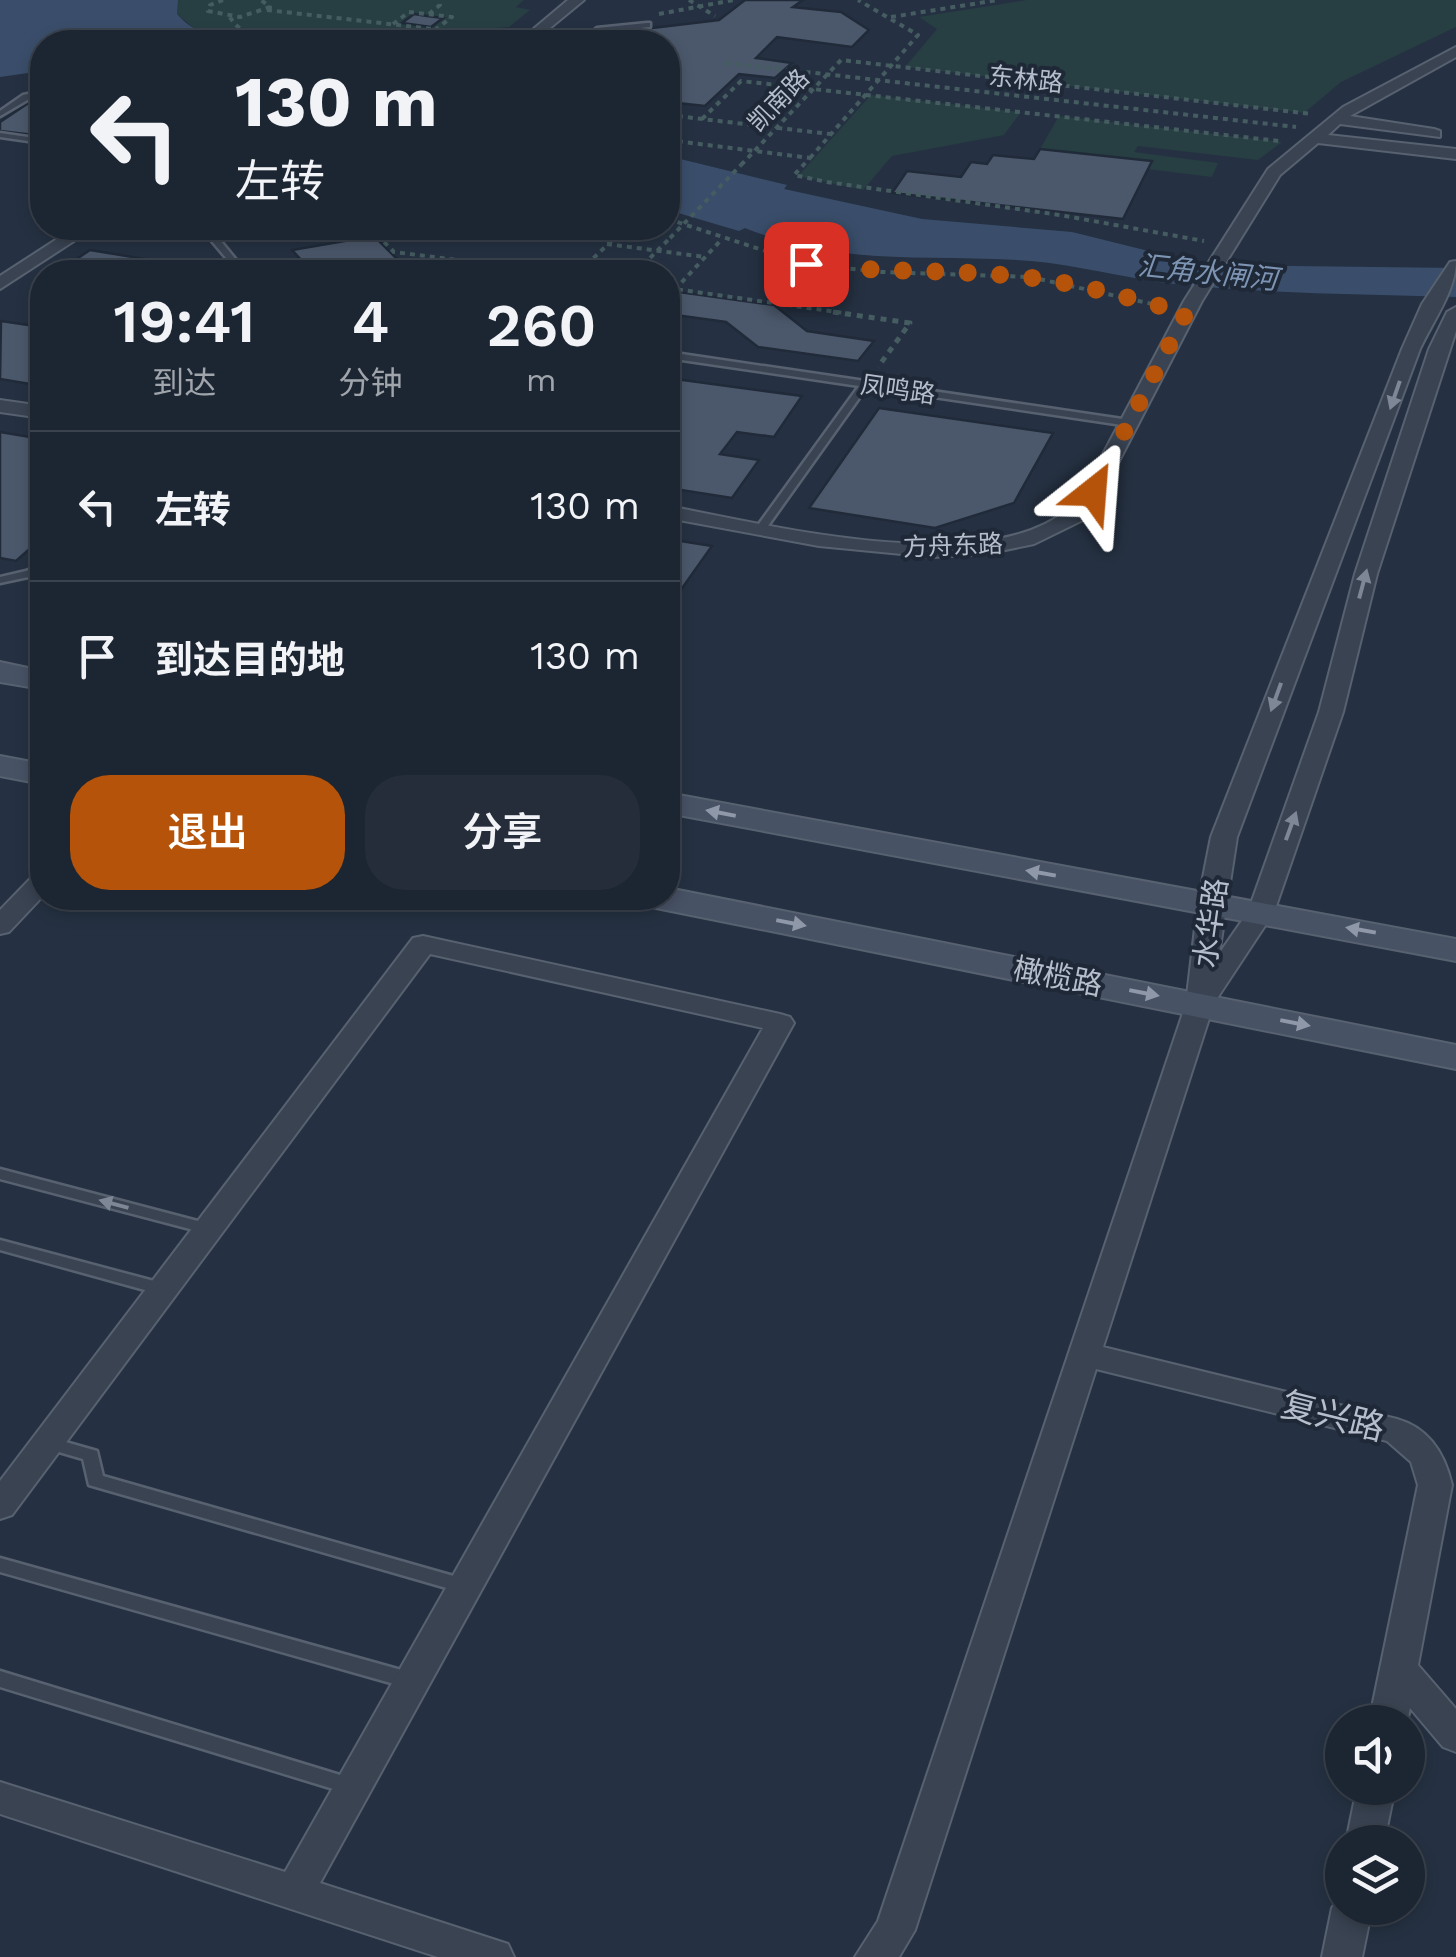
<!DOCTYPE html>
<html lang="zh">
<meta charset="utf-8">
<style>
body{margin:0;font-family:"Work Sans","Noto Sans SC",sans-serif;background:#252d3a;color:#f1f3f6;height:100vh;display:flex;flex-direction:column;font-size:38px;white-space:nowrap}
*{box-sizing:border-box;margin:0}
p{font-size:32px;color:#a0a5ac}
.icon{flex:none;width:55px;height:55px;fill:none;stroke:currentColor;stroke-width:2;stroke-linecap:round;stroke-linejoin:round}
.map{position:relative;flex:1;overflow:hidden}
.side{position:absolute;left:30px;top:260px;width:650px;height:650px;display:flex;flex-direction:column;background:#1c2532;border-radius:40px;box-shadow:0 5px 15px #0003,0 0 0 2px #3a424d}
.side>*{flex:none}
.top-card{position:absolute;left:30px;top:30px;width:650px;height:210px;border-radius:40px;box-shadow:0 5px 15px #0003,0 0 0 2px #3a424d;background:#1c2532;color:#f1f3f6;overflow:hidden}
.controls{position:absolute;left:1325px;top:1705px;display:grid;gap:20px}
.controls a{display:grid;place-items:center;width:100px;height:100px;border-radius:50%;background:#1c2532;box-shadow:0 5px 15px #0003,0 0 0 2px #3a424d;font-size:50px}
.pin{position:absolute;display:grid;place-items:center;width:85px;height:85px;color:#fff;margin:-42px;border-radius:20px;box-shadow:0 5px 15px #0006}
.me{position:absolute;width:110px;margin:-55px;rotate:28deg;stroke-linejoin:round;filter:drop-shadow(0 0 8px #0008)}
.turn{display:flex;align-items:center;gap:35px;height:210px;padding:0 40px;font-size:45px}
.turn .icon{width:130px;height:130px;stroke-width:2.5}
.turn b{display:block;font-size:70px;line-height:85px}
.eta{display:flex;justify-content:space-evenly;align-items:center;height:170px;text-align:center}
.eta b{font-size:60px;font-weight:600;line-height:70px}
.action{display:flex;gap:20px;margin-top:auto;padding:20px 40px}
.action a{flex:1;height:115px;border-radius:40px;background:#b45309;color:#fff;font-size:40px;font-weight:600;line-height:115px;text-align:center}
.action a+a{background:#252d3a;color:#f1f3f6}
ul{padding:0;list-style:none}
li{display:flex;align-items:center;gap:30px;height:150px;padding:0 40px;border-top:2px solid #3a424d}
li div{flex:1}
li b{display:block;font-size:38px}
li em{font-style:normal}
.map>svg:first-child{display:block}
</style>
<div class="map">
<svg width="1456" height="1957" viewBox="0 0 1456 1957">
<rect width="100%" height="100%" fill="#253142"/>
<path fill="#273f43" d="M 524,0 L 516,7 L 530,10 L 509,27 L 483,29 L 469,37 L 472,42 L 243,42 L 196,30 L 177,14 L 178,0 Z
M 1027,0 L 1456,0 L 1456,27 L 1341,82 L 1304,113 L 905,67 L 937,29 L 919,17 Z
M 871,95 L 1021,112 L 1004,135 L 892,156 L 863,190 L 798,176 Z
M 1059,116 L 1282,142 L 1258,160 L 1138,146 L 1134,152 L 1218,163 L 1212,177 L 1147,169 L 1151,161 L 1040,149 Z"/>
<path fill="#3a4e6b" d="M 0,0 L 178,0 L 177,14 C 194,34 217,38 243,42 L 42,42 L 42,71 L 0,77 Z
M 668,156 L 787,185 L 784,189 L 922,219 L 1072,232 L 1205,265 L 1456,268 L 1456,297 C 1360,294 1262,294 1166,283 C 1121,277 1076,265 1031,261 C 927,253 845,268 745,228 L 739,231 L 668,210 Z"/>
<path fill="#4b586b" stroke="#202a39" stroke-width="2.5" d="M 745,0 L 803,0 L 793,7 L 841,12 L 869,30 L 852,47 L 777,37 L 756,58 L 792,63 L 775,78 L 739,74 L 705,106 L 668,102 L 668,42 L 617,42 L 627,31 L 719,20 Z
M 414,14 L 427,16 L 443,18 L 431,27 L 402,23 Z
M 30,102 L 42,104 L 42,136 L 0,131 L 0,122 Z
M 1040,149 L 1152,161 L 1123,219 L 892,193 L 907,171 L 961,177 L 971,162 L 987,164 L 993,155 L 1034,159 Z
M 374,236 L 410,272 L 312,272 L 292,250 Z
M 90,250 L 169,263 L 176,272 L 60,270 Z
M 474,262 L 544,272 L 415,272 Z
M 679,292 L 774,305 L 807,331 L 874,341 L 858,361 L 758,347 L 726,322 L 668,314 L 668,305 Z
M 1,321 L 42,327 L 42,386 L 0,379 Z
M 668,378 L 802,396 L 774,437 L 737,432 L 720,454 L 759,460 L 732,498 L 668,488 Z
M 879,408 L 1053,433 L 1014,503 L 935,528 L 809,508 Z
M 0,432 L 42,439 L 42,538 L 16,561 L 0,558 Z
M 668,539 L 712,546 L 668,608 Z"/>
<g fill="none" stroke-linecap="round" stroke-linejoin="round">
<defs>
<path id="service" d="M 647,23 L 650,23 L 650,27 L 602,32 L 588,42 L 580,42 L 597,28 Z
M 528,38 L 553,42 L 525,42 L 525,38 Z
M 42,91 L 42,95 L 29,99 L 0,116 L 0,111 L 23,95 Z
M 0,133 L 42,139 L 42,143 L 0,137 Z
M 176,228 L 211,229 L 246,272 L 238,272 L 205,233 L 180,231 Z
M 668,352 L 1129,420 L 1134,423 L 1129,426 L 867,387 L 765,530 L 761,531 L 756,528 L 859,386 L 668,358 Z
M 42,564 L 42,571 L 33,576 L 0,583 L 0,577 L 26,571 Z
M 0,1169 L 209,1224 L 214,1225 L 217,1229 L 214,1233 L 209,1234 L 0,1179 Z
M 0,1240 L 169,1285 L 171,1289 L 169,1293 L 163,1295 L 0,1250 Z
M 48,1437 L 97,1451 L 103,1476 L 464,1579 L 470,1581 L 473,1586 L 470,1591 L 464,1593 L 89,1485 L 83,1459 L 42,1447 L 40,1443 L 42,1439 Z
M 0,1558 L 412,1673 L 419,1676 L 421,1681 L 419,1686 L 412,1689 L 0,1572 Z
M 0,1671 L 353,1779 L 360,1781 L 363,1787 L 360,1793 L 353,1795 L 0,1687 Z"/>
<path id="minor" d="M 568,0 L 584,0 L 533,42 L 518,42 Z
M 1456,47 L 1456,57 L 1350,116 L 1434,129 L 1440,131 L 1440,137 L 1340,124 L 1328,135 L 1456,149 L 1456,159 L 1318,143 L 1280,175 L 1202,301 L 1103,492 L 1081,521 L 1034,544 L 986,554 L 933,557 L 819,546 L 668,518 L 668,506 C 766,524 1017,589 1083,492 L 1184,301 L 1268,169 L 1343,107 Z
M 74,228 L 94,228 L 0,289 L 0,276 Z
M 1456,261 C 1456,290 1433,321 1420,349 L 1237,837 L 1219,954 L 1248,912 L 1319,712 L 1355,574 L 1429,349 L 1447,312 L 1456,307 L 1456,331 L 1377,574 L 1343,712 L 1274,912 L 1214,1003 L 1103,1347 L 1397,1419 C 1429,1428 1445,1454 1452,1485 L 1418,1665 L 1456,1709 L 1456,1752 L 1443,1747 L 1410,1708 L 1407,1722 L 1369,1722 L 1418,1485 L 1411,1462 L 1387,1441 L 1096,1369 L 915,1930 L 899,1957 L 855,1957 L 878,1921 L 1186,1004 L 1198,903 L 1211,837 L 1402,349 L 1422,304 L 1450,262 Z
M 0,400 L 42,406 L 42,418 L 0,412 Z
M 42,874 L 42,897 L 9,932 L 0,934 L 0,910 L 33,876 Z
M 423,936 L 780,1014 L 790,1017 L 794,1023 L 320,1883 L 508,1944 L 514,1957 L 438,1957 L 0,1814 L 0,1782 L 285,1872 L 763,1028 L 430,954 L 12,1515 L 0,1519 L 0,1481 L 413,938 Z
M 1357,1788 L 1395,1788 L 1384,1842 L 1346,1842 Z
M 1342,1894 L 1342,1908 L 1372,1908 L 1362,1957 L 1322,1957 L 1332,1908 Z"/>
<path id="secondary" d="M 0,662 L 42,671 L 42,689 L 0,682 Z
M 0,756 L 42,764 L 42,784 L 0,776 Z
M 668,793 L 1456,939 L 1456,961 L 668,813 Z
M 668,888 L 1456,1045 L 1456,1069 L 661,909 L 648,906 L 643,898 L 668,898 Z"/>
</defs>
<use href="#service" stroke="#57616f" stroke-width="5"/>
<use href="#minor" stroke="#57616f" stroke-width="4"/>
<use href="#secondary" stroke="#57616f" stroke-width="4"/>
<path stroke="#455c60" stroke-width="4" stroke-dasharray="5 5" stroke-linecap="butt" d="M 223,0 L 210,5 L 208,11 L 240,17 L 270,7 L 261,0
M 689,0 L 715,16
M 267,10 L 494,36
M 429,14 L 440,5 L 439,0
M 659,14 L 734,0
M 230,17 C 241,39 276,39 298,42
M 891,17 L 998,0
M 393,24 L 409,12 L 452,17 L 436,29
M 387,42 L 411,28
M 726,63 L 1296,127
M 668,115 L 830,134
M 702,119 L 741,81 L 1279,141
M 668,140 L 810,158 L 794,175 L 827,182 L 1060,215 L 1204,241
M 810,158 L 918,35 L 858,0
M 741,165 L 841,60 L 1312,114
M 668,219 L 805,264 L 882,272 L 1030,277 L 1166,307
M 370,228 L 394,252 L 553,272
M 607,244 L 705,257
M 579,272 L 625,228
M 636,272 L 670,238
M 668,288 L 851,314
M 668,297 L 722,239"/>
<path stroke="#455c60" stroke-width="5" stroke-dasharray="6 6" stroke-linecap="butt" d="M 833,312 L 910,323 L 878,367"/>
<use href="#service" fill="#394352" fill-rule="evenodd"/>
<use href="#minor" fill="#394352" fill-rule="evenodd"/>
<use href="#secondary" fill="#475265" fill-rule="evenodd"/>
<path stroke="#455c60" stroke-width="4" stroke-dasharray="5 5" stroke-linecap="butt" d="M 670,238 L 741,165"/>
</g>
<defs><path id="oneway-solid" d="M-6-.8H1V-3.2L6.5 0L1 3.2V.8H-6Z" transform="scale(2.5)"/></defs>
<g fill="#7e8795">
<use href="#oneway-solid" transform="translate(1395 395) rotate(109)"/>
<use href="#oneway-solid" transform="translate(1363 584) rotate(-75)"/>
<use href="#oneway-solid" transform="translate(1276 697) rotate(110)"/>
<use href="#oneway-solid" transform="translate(1291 826) rotate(-70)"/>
<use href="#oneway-solid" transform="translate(114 1204) rotate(-165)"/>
</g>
<g fill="#8f98a8">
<use href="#oneway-solid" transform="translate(721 813) rotate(-169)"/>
<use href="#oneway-solid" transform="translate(1041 873) rotate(-170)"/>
<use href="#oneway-solid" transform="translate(791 923) rotate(11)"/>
<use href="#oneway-solid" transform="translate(1361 930) rotate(-170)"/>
<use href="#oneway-solid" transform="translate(1144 993) rotate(11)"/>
<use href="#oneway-solid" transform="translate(1295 1023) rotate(11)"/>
</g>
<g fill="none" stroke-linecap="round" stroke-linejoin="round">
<path stroke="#b45309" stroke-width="18" stroke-dasharray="0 32.4" d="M 806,264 C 875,273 944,269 1014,276 C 1073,281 1129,298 1186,313 L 1093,492"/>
</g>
<g text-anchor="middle" stroke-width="8" stroke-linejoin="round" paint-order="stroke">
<g font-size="25" fill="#b6becc" stroke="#1e2837">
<text transform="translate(1026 79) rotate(6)" y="9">东林路</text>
<text transform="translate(778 100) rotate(-46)" y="9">凯南路</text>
<text transform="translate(898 389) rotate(8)" y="9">凤鸣路</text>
<text transform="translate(953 545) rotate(-2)" y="9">方舟东路</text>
</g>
<g font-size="28" font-style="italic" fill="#7d94b3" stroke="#1e2837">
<text transform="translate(1208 272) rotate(6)" y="10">汇角水闸河</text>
</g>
<g font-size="30" fill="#b6becc" stroke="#1e2837">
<text transform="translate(1211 923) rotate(-82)" y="10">水华路</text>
<text transform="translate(1058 977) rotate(11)" y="10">橄榄路</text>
</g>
<g font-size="35" fill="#b6becc" stroke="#1e2837">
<text transform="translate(1333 1416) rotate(14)" y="12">复兴路</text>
</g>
</g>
</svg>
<div class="controls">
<a><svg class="icon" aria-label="sound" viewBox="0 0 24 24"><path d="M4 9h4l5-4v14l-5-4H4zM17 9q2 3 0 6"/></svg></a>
<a><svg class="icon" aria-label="layers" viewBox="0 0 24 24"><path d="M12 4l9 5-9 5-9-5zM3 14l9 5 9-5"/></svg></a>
</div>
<div class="pin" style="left:806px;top:264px;background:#d93025"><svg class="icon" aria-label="arrive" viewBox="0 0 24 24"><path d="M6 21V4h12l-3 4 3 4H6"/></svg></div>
<svg class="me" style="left:1093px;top:492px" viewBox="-20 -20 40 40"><path d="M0-17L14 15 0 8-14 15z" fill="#b45309" stroke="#fff" stroke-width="4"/></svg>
<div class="top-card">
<div class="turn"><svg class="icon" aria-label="left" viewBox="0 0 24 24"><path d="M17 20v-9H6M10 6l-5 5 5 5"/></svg><div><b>130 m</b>左转</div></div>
</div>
<section class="side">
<div class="eta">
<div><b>19:41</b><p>到达</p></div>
<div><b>4</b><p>分钟</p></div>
<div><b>260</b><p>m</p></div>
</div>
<ul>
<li><svg class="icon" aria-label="left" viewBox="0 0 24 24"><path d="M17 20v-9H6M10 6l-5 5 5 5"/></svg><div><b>左转</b></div><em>130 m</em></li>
<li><svg class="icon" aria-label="arrive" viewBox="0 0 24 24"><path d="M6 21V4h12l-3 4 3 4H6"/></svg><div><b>到达目的地</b></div><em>130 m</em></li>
</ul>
<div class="action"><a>退出</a><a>分享</a></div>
</section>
</div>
